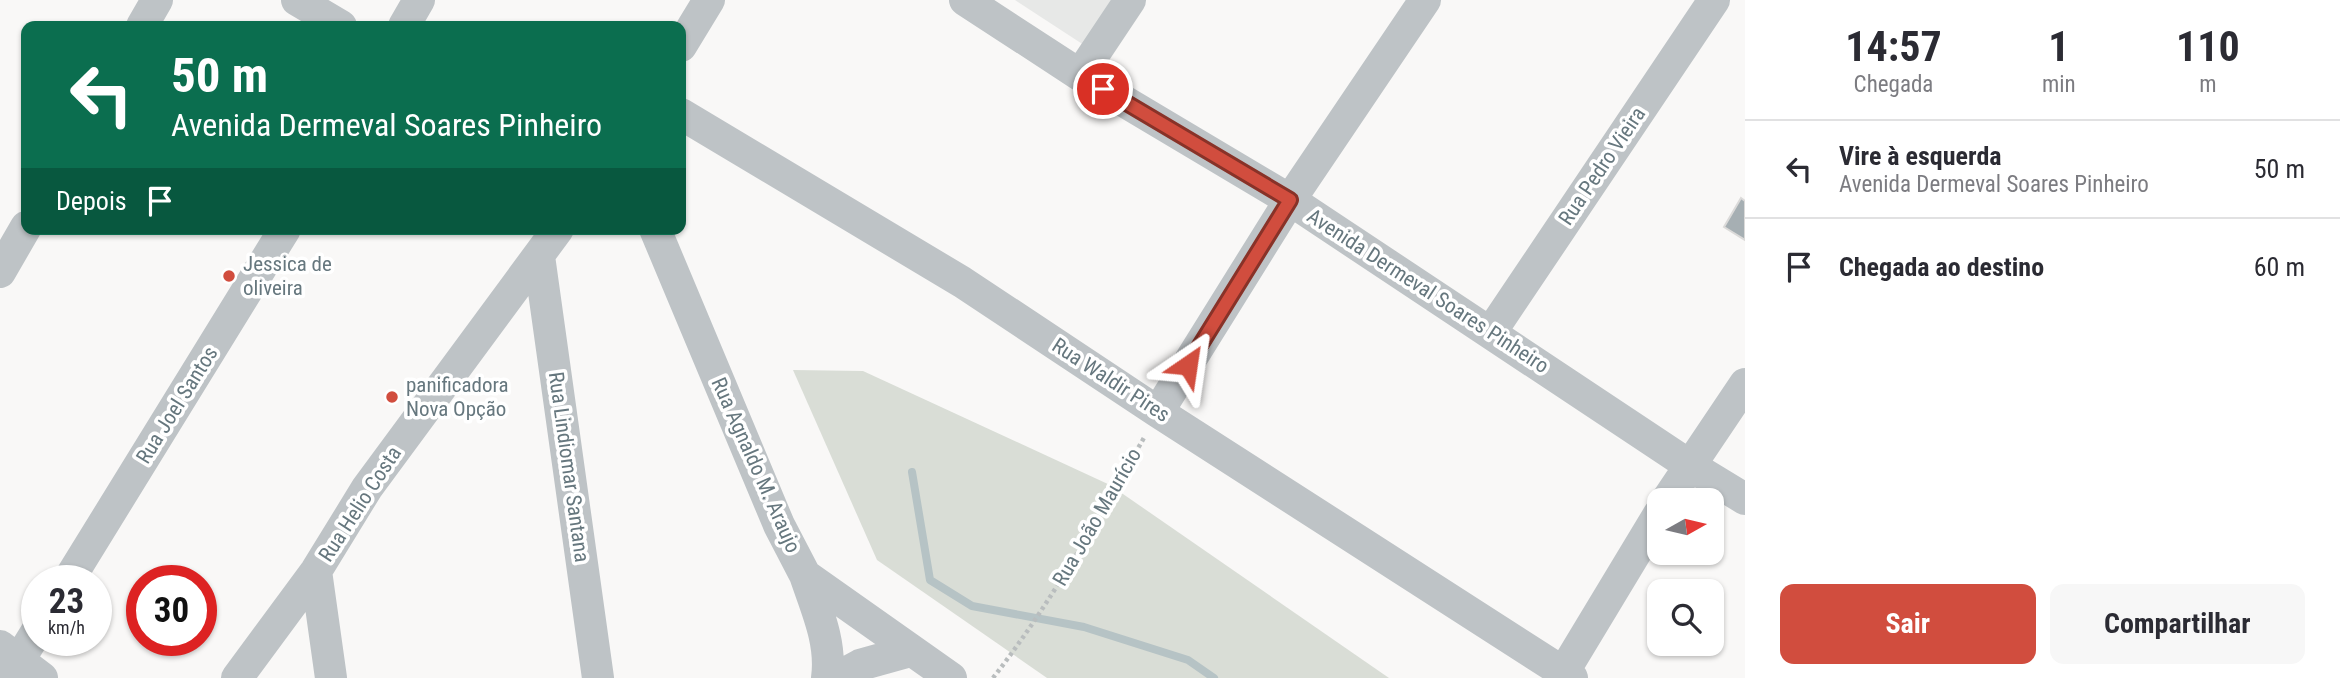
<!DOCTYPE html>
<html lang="pt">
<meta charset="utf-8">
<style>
body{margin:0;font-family:"Roboto Condensed",sans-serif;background:#f7f7f7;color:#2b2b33;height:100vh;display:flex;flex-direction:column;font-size:26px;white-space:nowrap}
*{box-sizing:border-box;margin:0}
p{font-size:23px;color:#7c7c81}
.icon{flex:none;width:38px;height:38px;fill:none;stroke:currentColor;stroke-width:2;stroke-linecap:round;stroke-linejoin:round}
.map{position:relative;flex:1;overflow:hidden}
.side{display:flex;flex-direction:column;background:#fff;width:595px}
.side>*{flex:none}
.hud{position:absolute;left:21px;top:21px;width:665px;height:214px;border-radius:14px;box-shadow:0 2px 5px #0004;background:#0b6e4f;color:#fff;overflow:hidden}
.needle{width:46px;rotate:82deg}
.fabs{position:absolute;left:1647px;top:488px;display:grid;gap:14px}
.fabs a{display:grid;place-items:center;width:77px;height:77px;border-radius:14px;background:#fff;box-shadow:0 2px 5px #0004;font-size:35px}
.speed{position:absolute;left:21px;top:565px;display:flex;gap:14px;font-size:35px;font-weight:700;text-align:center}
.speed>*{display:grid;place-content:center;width:91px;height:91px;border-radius:50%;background:#fff;box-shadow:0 2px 5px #0004;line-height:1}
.speed small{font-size:18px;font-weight:400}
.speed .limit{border:10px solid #d22;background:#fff;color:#111}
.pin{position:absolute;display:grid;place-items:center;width:60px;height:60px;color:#fff;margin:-30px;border:4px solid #fff;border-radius:50%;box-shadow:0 2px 7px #0007}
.me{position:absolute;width:77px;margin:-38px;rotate:32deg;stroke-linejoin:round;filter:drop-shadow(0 0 5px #0008)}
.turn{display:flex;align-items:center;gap:24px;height:147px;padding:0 35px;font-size:32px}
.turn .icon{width:91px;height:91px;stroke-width:2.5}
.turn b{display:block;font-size:49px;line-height:60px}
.then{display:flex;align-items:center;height:66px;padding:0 35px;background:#0003;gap:14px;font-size:26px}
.eta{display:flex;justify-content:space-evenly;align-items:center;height:119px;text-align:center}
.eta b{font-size:42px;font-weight:700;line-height:49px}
.action{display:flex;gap:14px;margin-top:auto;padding:14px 35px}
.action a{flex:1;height:80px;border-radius:14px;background:#d14d3e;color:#fff;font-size:28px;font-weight:700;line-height:80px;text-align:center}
.action a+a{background:#f7f7f7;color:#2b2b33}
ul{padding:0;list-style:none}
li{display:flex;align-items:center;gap:21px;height:98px;padding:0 35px;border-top:2px solid #e1e1e2}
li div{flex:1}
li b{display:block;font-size:26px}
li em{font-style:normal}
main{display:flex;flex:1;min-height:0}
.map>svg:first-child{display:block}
</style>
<main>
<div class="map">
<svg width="1745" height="678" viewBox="0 0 1745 678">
<rect width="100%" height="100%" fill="#f9f8f7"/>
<path fill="#e7e8e7" d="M 1015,0 L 1123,0 L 1090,49 Z"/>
<path fill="#d9ddd6" d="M 793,370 L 863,371 L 1110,485 L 1389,678 L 1047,678 L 877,560 Z"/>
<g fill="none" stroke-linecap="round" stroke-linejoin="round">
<path stroke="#b6c3c5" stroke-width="8" d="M 912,472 L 930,580 L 972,606 L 1084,627 L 1188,660 L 1214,678"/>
</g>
<path fill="#a6afb3" stroke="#dbdad9" stroke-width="2" d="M 1741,198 L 1745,201 L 1745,240 L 1724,227 Z"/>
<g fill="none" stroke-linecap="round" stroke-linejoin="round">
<path stroke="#b9bdbe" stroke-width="4.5" stroke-dasharray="3.5 3.5" stroke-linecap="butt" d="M 993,678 C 1052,602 1097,520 1145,436"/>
<path stroke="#bec3c6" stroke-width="32" d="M 297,0 L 341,26
M 965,0 L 1080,75 L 1290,200 L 1689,465 L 1745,499
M 142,26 L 157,0
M 404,26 L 419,0
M 681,46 L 709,0
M 1080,75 L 1130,0
M 681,114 L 962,282 L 1158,412 L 1572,678
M 655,229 L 779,525 L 805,575 L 951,678
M 539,256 L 598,678
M 0,272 L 26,227
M 1491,332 L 1714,0
M 1158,412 L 1290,200 L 1425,0
M 1667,500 L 1745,384
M 316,571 L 331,678
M 805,575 C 816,608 832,642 827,678
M 68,581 L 285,229
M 0,646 L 42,678
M 8,678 L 37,631
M 237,678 L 316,571 L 367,488 L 558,229
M 836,678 L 860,665 L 910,651
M 1560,678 L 1659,514"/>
</g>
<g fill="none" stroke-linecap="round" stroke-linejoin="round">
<defs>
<path id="route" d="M 1103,89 L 1290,200 L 1188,365"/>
</defs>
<use href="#route" stroke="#883228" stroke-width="18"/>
<use href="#route" stroke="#d14d3e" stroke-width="12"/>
</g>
<g fill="#d14d3e" stroke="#fff" stroke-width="2.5">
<circle cx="229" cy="276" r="7"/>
<circle cx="392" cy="397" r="7"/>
</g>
<g text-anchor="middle" stroke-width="7" stroke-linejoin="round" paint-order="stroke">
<g font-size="21" fill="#66777e" stroke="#fff">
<text transform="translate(1602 166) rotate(-56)" y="7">Rua Pedro Vieira</text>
<text transform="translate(1428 291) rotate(33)" y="7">Avenida Dermeval Soares Pinheiro</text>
<text transform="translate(1111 380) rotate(33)" y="7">Rua Waldir Pires</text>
<text transform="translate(177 405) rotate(-58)" y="7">Rua Joel Santos</text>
<text transform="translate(756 465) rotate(66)" y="7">Rua Agnaldo M. Araujo</text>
<text transform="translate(569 467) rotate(82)" y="7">Rua Lindiomar Santana</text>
<text transform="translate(360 504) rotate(-57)" y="7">Rua Helio Costa</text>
<text transform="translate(1097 517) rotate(-60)" y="7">Rua João Maurício</text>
</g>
<g font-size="21" fill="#66777e" stroke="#fff" text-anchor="start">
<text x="243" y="271">Jessica de<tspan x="243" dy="24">oliveira</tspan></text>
<text x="406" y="392">panificadora<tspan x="406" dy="24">Nova Opção</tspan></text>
</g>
</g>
</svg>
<div class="fabs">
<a><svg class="needle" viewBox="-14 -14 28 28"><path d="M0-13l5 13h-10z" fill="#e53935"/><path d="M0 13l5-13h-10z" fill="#7c7c81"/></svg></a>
<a><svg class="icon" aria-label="search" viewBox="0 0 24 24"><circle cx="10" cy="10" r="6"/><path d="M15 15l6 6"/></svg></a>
</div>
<div class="speed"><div>23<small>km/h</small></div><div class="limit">30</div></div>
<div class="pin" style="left:1103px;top:89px;background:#d93025"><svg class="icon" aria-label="arrive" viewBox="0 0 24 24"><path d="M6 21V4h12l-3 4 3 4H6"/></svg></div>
<svg class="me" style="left:1188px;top:365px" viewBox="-20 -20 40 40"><path d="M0-17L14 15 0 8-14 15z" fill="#d14d3e" stroke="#fff" stroke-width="4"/></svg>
<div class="hud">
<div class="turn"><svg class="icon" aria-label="left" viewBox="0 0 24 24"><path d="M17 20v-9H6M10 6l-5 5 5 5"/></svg><div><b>50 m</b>Avenida Dermeval Soares Pinheiro</div></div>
<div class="then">Depois<svg class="icon" aria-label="arrive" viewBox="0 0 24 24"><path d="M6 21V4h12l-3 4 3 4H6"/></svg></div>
</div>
</div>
<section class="side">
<div class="eta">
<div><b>14:57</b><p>Chegada</p></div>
<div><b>1</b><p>min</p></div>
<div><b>110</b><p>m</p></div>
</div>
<ul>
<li><svg class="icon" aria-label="left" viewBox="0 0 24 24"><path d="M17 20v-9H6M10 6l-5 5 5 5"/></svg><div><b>Vire à esquerda</b><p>Avenida Dermeval Soares Pinheiro</p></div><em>50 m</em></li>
<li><svg class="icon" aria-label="arrive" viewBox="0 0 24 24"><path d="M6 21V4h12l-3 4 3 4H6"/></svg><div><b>Chegada ao destino</b></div><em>60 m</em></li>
</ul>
<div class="action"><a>Sair</a><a>Compartilhar</a></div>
</section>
</main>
